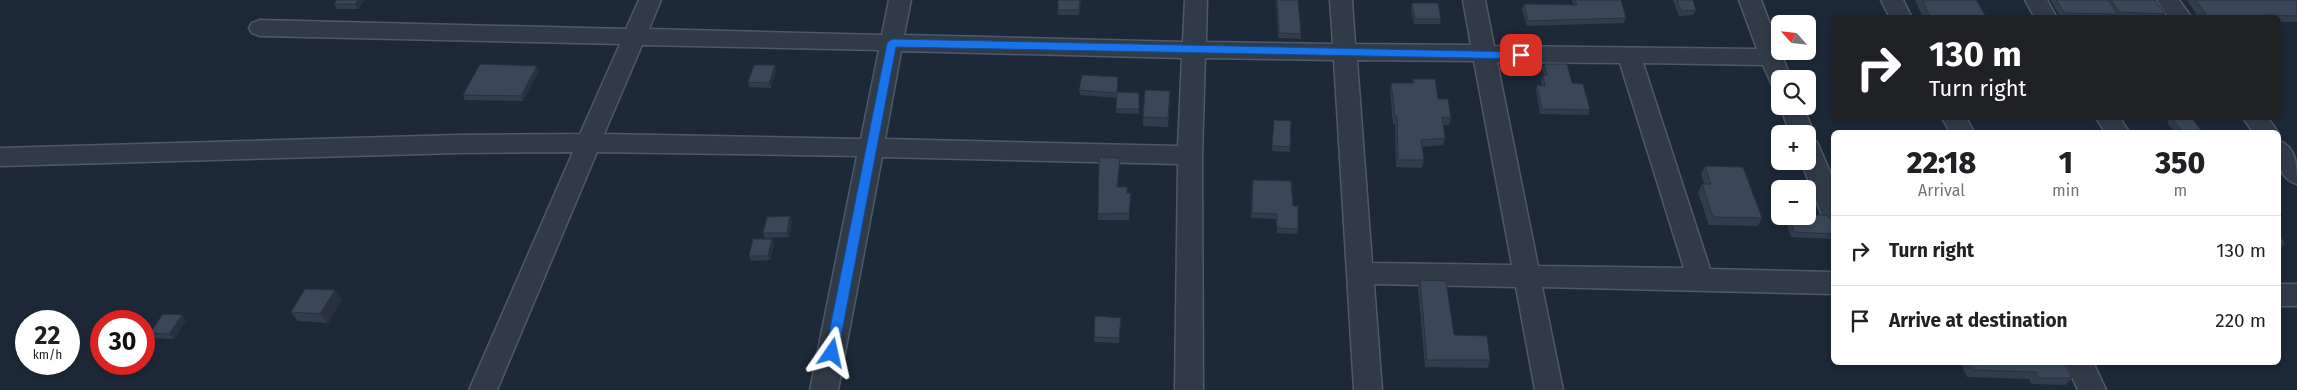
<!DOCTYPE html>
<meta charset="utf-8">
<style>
body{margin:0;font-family:"Fira Sans",sans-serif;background:#f2f2f2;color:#202124;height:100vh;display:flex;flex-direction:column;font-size:19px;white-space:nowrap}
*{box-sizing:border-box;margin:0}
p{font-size:16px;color:#757577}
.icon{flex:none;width:28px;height:28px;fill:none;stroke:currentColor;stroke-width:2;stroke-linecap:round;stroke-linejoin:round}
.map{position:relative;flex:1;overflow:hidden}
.side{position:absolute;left:1831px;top:130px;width:450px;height:235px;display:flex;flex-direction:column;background:#fff;border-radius:8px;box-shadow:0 2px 8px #0003}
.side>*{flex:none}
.top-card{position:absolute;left:1831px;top:15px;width:450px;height:105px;border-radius:8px;box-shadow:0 2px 8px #0003;background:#202124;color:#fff;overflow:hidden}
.needle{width:32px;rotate:297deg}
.fabs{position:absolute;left:1771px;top:15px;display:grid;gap:10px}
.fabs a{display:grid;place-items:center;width:45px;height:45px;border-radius:8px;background:#fff;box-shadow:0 2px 8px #0003;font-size:25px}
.speed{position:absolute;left:15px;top:310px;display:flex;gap:10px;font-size:25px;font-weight:700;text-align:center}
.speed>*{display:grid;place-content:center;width:65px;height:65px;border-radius:50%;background:#fff;box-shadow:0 2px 8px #0003;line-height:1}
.speed small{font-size:12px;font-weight:400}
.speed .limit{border:8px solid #d22;background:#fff;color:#111}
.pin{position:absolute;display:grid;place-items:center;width:42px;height:42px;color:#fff;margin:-21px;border-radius:10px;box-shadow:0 2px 8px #0006}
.me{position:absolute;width:55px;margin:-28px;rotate:11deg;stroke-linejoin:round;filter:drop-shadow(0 0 4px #0008)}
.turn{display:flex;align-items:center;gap:18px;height:105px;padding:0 15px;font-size:22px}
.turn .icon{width:65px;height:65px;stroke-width:2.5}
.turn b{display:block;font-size:35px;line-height:42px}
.eta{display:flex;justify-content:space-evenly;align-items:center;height:85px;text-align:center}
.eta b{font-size:30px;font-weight:800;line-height:35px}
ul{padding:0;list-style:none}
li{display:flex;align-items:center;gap:15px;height:70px;padding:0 15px;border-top:1px solid #e0e0e0}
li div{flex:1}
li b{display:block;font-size:19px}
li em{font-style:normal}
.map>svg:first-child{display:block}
</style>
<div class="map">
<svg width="2297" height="390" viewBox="0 0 2297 390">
<rect width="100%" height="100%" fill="#1d2938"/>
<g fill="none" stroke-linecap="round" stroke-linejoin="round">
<defs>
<path id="minor" d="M 639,0 L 661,0 L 649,29 L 882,35 L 889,0 L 911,0 L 904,35 L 1183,42 L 1185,0 L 1207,0 L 1206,42 L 1333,44 L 1330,0 L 1352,0 L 1355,44 L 1471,45 L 1463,0 L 1485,0 L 1494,46 L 1757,49 L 1739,0 L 1761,0 L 1791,79 L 1780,79 L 1780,87 L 1772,85 L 1763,65 L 1643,63 L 1710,269 L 1834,272 L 1834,294 L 1542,287 L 1563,390 L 1535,390 L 1516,287 L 1374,284 L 1382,390 L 1354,390 L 1334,60 L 1205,58 L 1202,155 L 1203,390 L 1175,390 L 1178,164 L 882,157 L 838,390 L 810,390 L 857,156 L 597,152 L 497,390 L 469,390 L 573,152 L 458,153 L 0,166 L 0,148 L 458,135 L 580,134 L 620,44 L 260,36 L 252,33 L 249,28 L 252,23 L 260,20 L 626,29 ZM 642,45 L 879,50 L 861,139 L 604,134 ZM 901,51 L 1182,58 L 1178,146 L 885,139 ZM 1357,60 L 1474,61 L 1512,265 L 1372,263 ZM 1497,62 L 1620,63 L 1684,268 L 1538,266 Z
M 1881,0 L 1903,0 L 1912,18 L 1890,18 Z
M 2025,0 L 2047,0 L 2057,18 L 2035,18 Z
M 2157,0 L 2179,0 L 2192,18 L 2169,18 Z
M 1780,105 L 1803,106 L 1814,134 L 1811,140 L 1817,142 L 1834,181 L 1834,223 L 1825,220 L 1821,213 L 1801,161 L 1808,161 L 1808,134 L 1790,134 Z
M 1942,118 L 1966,118 L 1974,132 L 1950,132 Z
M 2096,118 L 2120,118 L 2129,132 L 2105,132 Z
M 2243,118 L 2268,118 L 2278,132 L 2253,132 Z
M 2279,141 C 2297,147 2297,166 2297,184 C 2277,178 2278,159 2279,141 Z
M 2279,284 L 2297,284 L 2297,306 L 2279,306 Z
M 2065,362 L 2093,362 L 2106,390 L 2078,390 Z"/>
</defs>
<use href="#minor" stroke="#4f5867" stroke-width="3"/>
<use href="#minor" fill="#313b48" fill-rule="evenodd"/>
</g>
<path fill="#313d4d" d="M 337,0 L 365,0 L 358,9 L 337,9 L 334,4 Z
M 1058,0 L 1081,0 L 1079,15 L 1058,15 Z
M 1276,0 L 1298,0 L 1301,34 L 1301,39 L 1278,38 Z
M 1572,0 L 1621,0 L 1626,18 L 1624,23 L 1527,26 L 1522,9 L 1524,4 L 1574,5 Z
M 1673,0 L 1693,0 L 1696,10 L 1693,15 L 1679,16 Z
M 1915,0 L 1976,0 L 1987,18 L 1923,18 Z
M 2051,0 L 2155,0 L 2165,14 L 2162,18 L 2128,18 L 2115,17 L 2115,18 L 2061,18 L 2051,1 Z
M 2187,0 L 2297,0 L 2297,22 L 2279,22 L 2279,18 L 2199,18 Z
M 1412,3 L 1441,19 L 1440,24 L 1414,24 L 1411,8 Z
M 1544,64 L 1572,83 L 1590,110 L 1588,115 L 1540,114 L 1536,90 L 1537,85 L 1542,86 L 1541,80 L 1543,75 L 1544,75 L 1542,69 Z
M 775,65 L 776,70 L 771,88 L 749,87 L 748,82 Z
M 539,71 L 523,101 L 465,100 L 463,95 Z
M 1413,79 L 1438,99 L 1451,118 L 1449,125 L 1443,125 L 1445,138 L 1443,145 L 1422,147 L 1424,160 L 1422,168 L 1396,167 L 1395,124 L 1393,124 L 1390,91 L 1391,83 L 1412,83 Z
M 1079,90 L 1139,93 L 1139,114 L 1116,113 L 1117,98 L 1080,95 Z
M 1170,100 L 1168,127 L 1143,126 L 1143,117 Z
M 2170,118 L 2192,118 L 2202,132 L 2174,132 L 2167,122 Z
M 1274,120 L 1290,147 L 1290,152 L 1272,151 Z
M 1120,158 L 1118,187 L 1127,193 L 1131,193 L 1129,220 L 1098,220 L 1098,214 Z
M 1705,166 L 1762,218 L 1758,226 L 1709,225 L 1698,192 L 1702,184 L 1704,184 L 1701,174 Z
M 1252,185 L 1293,206 L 1298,229 L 1297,234 L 1277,233 L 1276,219 L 1251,218 Z
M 790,216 L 792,221 L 789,237 L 765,238 L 763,233 Z
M 1786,216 L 1808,216 L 1834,234 L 1834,239 L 1791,237 L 1785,219 Z
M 2279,234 L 2285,244 L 2280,249 L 2279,249 Z
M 772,239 L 774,243 L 770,260 L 751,261 L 749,256 Z
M 1420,280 L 1454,335 L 1490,360 L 1488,368 L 1425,367 L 1418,288 Z
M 342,299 L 328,323 L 298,321 L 291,312 Z
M 1121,318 L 1119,343 L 1094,342 L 1094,337 Z
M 186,320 L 174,339 L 155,338 L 150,333 Z
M 1960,362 L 2064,362 L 2072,378 L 2065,385 L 2032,384 L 2029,379 L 1967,377 Z"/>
<path fill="#28323e" d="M 358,0 L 365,0 L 358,9 L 355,4 Z
M 775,65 L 776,70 L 771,88 L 769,83 Z
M 537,66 L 539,71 L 523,101 L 521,96 Z
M 1120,158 L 1120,164 L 1118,194 L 1117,187 Z
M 790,216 L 792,221 L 789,237 L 787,233 Z
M 772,239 L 774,243 L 770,260 L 768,256 Z
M 335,290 L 342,299 L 328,323 L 320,314 Z
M 182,315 L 186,320 L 174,339 L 169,334 Z"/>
<path fill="#394759" stroke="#28323e" d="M 337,0 L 358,0 L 355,4 L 334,4 Z
M 1058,0 L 1080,0 L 1079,10 L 1058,10 Z
M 1277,0 L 1298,0 L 1301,34 L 1279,33 Z
M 1575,0 L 1621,0 L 1626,18 L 1528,21 L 1524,4 L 1577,5 Z
M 1677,0 L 1693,0 L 1696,10 L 1681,11 Z
M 1923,0 L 1976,0 L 1987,18 L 1930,18 Z
M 2056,0 L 2108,0 L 2117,14 L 2064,13 Z
M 2111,0 L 2155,0 L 2165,14 L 2119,12 Z
M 2196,0 L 2297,0 L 2297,16 L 2264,15 L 2266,18 L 2208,18 Z
M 1412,3 L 1438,3 L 1441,19 L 1415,19 Z
M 480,64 L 537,66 L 521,96 L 463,95 Z
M 1544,64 L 1567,64 L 1572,83 L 1583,84 L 1590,110 L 1542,109 L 1537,85 L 1545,86 L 1543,75 L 1547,75 Z
M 754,65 L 775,65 L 769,83 L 748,82 Z
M 1082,75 L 1118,77 L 1117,92 L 1139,93 L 1139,109 L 1116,109 L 1117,93 L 1079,90 Z
M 1413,79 L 1435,79 L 1438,99 L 1448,99 L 1451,118 L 1442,117 L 1445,138 L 1421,140 L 1424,160 L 1398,160 L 1397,116 L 1395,116 L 1391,83 L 1414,83 Z
M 1145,90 L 1170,91 L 1168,118 L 1143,117 Z
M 2172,118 L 2192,118 L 2202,132 L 2182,132 Z
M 1274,120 L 1291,121 L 1290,147 L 1272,146 Z
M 1099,157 L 1120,158 L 1117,187 L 1127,187 L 1127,193 L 1131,193 L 1129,213 L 1098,214 Z
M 1705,166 L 1743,167 L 1762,218 L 1713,217 L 1702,184 L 1711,184 Z
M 1253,180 L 1291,181 L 1293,206 L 1298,206 L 1298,229 L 1277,228 L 1277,214 L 1252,213 Z
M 1808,215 L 1826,215 L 1832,219 L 1834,223 L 1834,234 L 1794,232 L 1789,216 L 1808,216 Z
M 790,216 L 787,233 L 763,233 L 767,217 Z
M 2279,234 L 2285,244 L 2279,244 Z
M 753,239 L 772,239 L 768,256 L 749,256 Z
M 1420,280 L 1446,281 L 1454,335 L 1487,336 L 1490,360 L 1427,360 Z
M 305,289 L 335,290 L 320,314 L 291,312 Z
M 163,314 L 182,315 L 169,334 L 150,333 Z
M 1095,316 L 1121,318 L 1119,338 L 1094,337 Z
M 1969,362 L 2064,362 L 2072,378 L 2038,378 L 2036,372 L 1973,370 Z"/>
<path fill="#1a73e8" stroke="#114b97" d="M 892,39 L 1521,52 L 1526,55 L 1521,59 L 896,47 L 838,353 L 836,357 L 827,357 L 825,353 L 887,43 Z"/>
</svg>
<div class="fabs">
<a><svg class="needle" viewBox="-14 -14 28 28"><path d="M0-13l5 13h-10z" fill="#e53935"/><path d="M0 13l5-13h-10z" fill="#757577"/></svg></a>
<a><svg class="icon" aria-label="search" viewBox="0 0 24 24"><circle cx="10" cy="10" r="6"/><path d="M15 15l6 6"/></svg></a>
<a>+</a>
<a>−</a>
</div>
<div class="speed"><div>22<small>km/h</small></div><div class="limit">30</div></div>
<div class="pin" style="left:1521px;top:55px;background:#d93025"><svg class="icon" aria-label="arrive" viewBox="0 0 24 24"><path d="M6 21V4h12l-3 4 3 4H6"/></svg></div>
<svg class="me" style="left:832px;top:353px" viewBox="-20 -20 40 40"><path d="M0-17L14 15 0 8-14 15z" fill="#1a73e8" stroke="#fff" stroke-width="4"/></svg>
<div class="top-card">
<div class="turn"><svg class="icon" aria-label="right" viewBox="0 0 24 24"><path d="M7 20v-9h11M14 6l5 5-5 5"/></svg><div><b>130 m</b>Turn right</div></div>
</div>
<section class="side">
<div class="eta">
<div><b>22:18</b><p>Arrival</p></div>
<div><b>1</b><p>min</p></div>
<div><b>350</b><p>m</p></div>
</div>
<ul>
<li><svg class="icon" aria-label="right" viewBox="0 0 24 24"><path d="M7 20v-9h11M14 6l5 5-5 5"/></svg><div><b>Turn right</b></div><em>130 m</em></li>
<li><svg class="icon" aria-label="arrive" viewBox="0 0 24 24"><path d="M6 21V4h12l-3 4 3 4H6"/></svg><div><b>Arrive at destination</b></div><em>220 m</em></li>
</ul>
</section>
</div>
